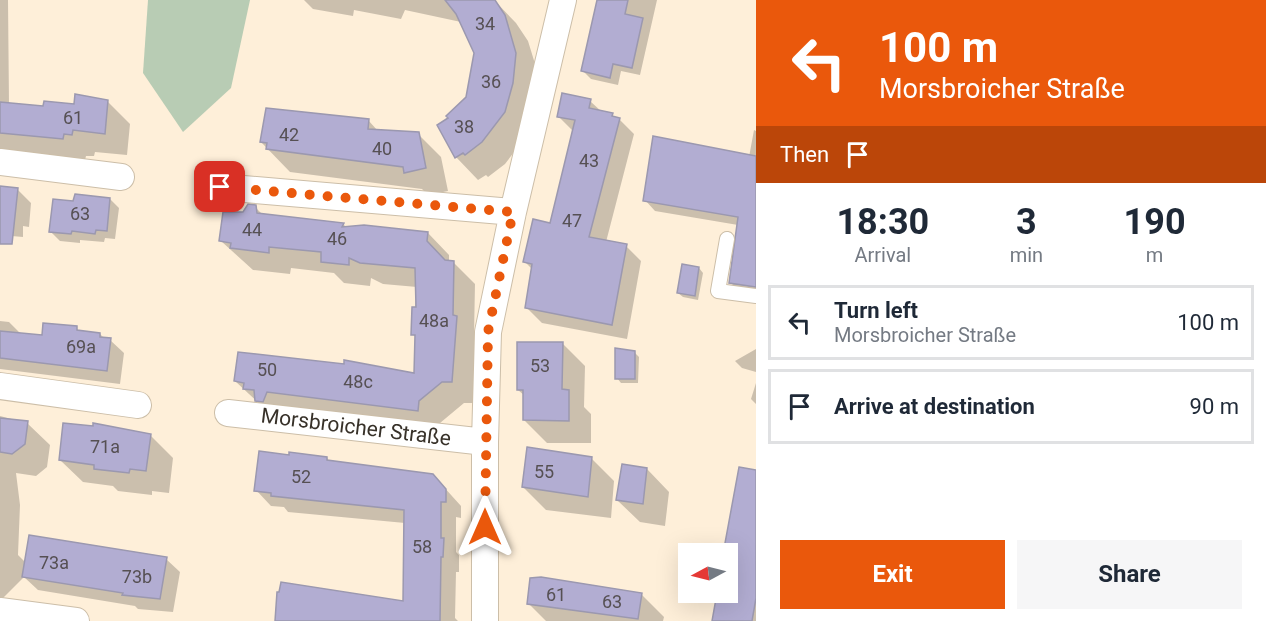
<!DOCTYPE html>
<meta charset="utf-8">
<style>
body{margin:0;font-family:Roboto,sans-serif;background:#f6f6f7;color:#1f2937;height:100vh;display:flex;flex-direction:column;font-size:22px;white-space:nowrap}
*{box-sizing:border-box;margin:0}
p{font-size:20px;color:#747a83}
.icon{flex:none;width:33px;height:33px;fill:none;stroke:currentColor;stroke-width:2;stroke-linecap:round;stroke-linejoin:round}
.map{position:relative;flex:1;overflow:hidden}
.side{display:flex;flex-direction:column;background:#fff;width:510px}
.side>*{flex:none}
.banner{background:#ea580c;color:#fff;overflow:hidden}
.needle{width:39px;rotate:263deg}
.tools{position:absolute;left:678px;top:543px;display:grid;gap:12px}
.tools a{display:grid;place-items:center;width:60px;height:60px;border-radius:0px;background:#fff;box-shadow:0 6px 24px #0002;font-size:30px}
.pin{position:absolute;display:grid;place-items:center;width:51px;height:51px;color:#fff;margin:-26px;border-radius:12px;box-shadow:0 3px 9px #0006}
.me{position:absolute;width:66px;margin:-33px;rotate:0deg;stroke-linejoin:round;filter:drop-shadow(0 0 4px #0008)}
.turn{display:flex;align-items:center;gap:21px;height:126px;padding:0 24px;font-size:27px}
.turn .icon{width:78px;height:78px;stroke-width:2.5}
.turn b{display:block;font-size:42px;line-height:51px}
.then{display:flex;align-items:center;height:57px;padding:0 24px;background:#0003;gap:12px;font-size:22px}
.eta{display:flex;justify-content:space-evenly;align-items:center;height:102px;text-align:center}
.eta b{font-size:36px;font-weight:700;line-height:42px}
.button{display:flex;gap:12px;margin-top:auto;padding:12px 24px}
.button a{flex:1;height:69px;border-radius:0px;background:#ea580c;color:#fff;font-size:24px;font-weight:700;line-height:69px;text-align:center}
.button a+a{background:#f6f6f7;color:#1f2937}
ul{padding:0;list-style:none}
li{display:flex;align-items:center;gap:18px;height:75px;margin:0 12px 9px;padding:0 12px;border:3px solid #e0e1e3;border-radius:0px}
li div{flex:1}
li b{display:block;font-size:22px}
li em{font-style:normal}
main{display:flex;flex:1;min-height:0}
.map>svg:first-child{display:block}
</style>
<main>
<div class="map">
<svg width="756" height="621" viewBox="0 0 756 621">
<rect width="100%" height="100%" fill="#feefd9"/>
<path fill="#b8ccb4" d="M 148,0 L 250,0 L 231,88 L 183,132 L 143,73 Z"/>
<path fill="#0003" d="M 0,0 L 8,0 L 9,104 L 44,108 L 75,105 L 76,96 L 108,102 L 130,124 L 127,155 L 95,152 L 94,156 L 86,156 L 85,160 L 0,151 Z
M 304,0 L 494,0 L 516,23 L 528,41 L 536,67 L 527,135 L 505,164 L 488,177 L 486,175 L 478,180 L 456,157 L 450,118 L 467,98 L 475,61 L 474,46 L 461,22 L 405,10 L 401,19 L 354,10 L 353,16 L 313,9 Z
M 599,0 L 657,0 L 640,75 L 621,71 L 618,85 L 591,79 L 583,71 Z
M 590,101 L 602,112 L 619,119 L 634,134 L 606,242 L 626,246 L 641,261 L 627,339 L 542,323 L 527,308 L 533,270 L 525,262 L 551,224 L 573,131 L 558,116 Z
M 368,120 L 378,131 L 418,134 L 441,157 L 448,191 L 428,195 L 422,189 L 290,172 L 261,142 Z
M 754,130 L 756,131 L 756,296 L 742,294 L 731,283 L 738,225 L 655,211 L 645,200 L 749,157 Z
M 0,187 L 17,189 L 31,203 L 29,227 L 23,226 L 23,237 L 0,235 Z
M 110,199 L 119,208 L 115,239 L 105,238 L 104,242 L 80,240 L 80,243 L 60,241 L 51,232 L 74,203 Z
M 255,207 L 265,217 L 275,219 L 343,224 L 347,228 L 428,233 L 449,255 L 449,262 L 453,262 L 475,284 L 474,335 L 478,339 L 473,403 L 464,403 L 440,423 L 439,432 L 279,422 L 235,381 L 416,375 L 416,337 L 412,334 L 417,287 L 383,284 L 371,278 L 370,286 L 344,283 L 334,273 L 291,268 L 290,274 L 253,270 L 221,241 L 244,214 Z
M 699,268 L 703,273 L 698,300 L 683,297 L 678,293 Z
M 0,321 L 9,322 L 22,335 L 43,337 L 76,328 L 80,332 L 100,334 L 105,339 L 110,340 L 124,353 L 120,384 L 0,369 Z
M 562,343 L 585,366 L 584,407 L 591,414 L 591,443 L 547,443 L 524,420 L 525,396 L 518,390 Z
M 756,349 L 756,372 L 742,368 L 735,361 Z
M 635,353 L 639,357 L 638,383 L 621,383 L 617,378 Z
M 756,383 L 756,404 L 751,399 Z
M 0,416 L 27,423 L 50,445 L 47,467 L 36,476 L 16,473 L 20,505 L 18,555 L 26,563 L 166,559 L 180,572 L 173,612 L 138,609 L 135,606 L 38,590 L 24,577 L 0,601 Z
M 150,435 L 173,458 L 169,493 L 152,491 L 152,495 L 118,491 L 113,486 L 83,482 L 60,460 Z
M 327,458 L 330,462 L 433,475 L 461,506 L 461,518 L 456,517 L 456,552 L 459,555 L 459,572 L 456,572 L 455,618 L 458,621 L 276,621 L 404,603 L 405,523 L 288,512 L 284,507 L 271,506 L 256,490 Z
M 591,458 L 614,481 L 611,518 L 546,510 L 523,487 Z
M 647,469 L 669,492 L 665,526 L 640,522 L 617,500 Z
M 756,471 L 756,621 L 713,621 L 718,592 L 728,592 L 728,554 Z
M 641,594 L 664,617 L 663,621 L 546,621 L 528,603 Z"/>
<path fill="#b2add2" stroke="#9b98af" stroke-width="1.5" d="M 445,0 L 495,0 L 505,15 L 516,53 L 513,83 L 505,112 L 482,142 L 465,155 L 463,153 L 455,158 L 437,125 L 448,118 L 446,116 L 466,97 L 474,53 L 456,14 Z
M 597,0 L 628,0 L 625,14 L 643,18 L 632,68 L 613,64 L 610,78 L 581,71 Z
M 562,93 L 591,99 L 589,108 L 613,113 L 612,116 L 620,118 L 589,237 L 627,244 L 612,325 L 525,308 L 532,264 L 523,262 L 533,219 L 550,223 L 575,120 L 557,117 Z
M 75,94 L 108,100 L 105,134 L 73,130 L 72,135 L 64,134 L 63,139 L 0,133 L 0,102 L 43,106 L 44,101 L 74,104 Z
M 266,108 L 369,119 L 368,129 L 419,132 L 426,168 L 404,173 L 403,167 L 266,149 L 267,143 L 260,142 Z
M 653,136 L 756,156 L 756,287 L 729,283 L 738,217 L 643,201 Z
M 0,186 L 18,188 L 12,244 L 0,244 Z
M 75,194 L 110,198 L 107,231 L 96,230 L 95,234 L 72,231 L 71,234 L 49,232 L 53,199 L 73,201 Z
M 248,204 L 256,205 L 257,213 L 344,223 L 342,227 L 364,225 L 428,232 L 427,241 L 445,260 L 454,261 L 453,315 L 457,316 L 452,382 L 442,382 L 419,401 L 418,411 L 267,392 L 263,402 L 255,401 L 254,390 L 243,389 L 244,383 L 234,381 L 238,352 L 344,364 L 344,360 L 414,373 L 415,335 L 411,335 L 412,307 L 416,307 L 415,268 L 360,263 L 349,258 L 349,265 L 321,262 L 321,252 L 311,251 L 269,247 L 269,253 L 230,248 L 231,243 L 219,241 L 223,212 L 243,212 Z
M 682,264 L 699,267 L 695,296 L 677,293 Z
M 43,323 L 77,326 L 77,330 L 100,333 L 100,337 L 111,338 L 107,371 L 0,358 L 0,331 L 42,335 Z
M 517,342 L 563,342 L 562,389 L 569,390 L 569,421 L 523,420 L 523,390 L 517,390 Z
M 615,348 L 635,351 L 635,379 L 615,379 Z
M 0,418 L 28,421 L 25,444 L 12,454 L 0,452 Z
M 63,423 L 93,426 L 93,423 L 151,434 L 146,471 L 130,469 L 129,473 L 94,469 L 94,465 L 59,460 Z
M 527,447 L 592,457 L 588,497 L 522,487 Z
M 259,451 L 289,455 L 289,452 L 327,457 L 327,460 L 433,474 L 446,489 L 446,502 L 441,502 L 441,538 L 444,538 L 443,557 L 441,557 L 440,621 L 275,621 L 277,592 L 279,592 L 281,582 L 403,601 L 404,510 L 271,496 L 271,493 L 254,491 Z
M 622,464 L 647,468 L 643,504 L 616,500 Z
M 739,467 L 756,470 L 756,598 L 752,621 L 712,621 L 717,593 L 728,595 L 728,554 L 723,554 Z
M 29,535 L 167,557 L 160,599 L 122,595 L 123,593 L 22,577 Z
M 541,577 L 642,593 L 638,619 L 527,604 L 530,578 Z"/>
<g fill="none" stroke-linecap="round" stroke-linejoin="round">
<defs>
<path id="lane" d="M 727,239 L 718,291 L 756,296"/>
<path id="street" d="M 0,162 L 121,177
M 220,187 L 513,212
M 0,386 L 138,405
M 228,413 L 485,442
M 0,611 L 76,621
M 485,621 L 485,442 L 488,332 L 513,212 L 563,0"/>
</defs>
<use href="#lane" stroke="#ccbea8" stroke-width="16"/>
<use href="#street" stroke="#ccbea8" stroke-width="28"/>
<use href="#lane" stroke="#fff" stroke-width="14"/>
<use href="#street" stroke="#fff" stroke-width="26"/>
</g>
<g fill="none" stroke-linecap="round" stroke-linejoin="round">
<path stroke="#ea580c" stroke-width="10" stroke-dasharray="0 18" d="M 220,187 L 513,212 L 488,332 L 485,527"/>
</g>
<g text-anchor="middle" stroke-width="4.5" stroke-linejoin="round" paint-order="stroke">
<g font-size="18" fill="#565053">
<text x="485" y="30">34</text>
<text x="491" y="88">36</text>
<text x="73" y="124">61</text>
<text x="464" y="133">38</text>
<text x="289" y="141">42</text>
<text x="382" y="155">40</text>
<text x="589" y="167">43</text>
<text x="80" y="220">63</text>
<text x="572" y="227">47</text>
<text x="252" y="236">44</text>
<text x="337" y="245">46</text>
<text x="434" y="327">48a</text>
<text x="81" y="353">69a</text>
<text x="540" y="372">53</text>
<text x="267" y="376">50</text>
<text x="358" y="388">48c</text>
<text x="105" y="453">71a</text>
<text x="544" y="478">55</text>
<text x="301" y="483">52</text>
<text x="422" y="553">58</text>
<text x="54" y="569">73a</text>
<text x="137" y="583">73b</text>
<text x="556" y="601">61</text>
<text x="612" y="608">63</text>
</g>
<g font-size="21" fill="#373129" stroke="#fff">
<text transform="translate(356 427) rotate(7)" y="7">Morsbroicher Straße</text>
</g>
</g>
</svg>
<div class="tools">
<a><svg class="needle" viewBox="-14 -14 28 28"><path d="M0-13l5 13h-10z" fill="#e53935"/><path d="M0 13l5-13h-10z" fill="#747a83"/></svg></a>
</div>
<div class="pin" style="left:220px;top:187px;background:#d93025"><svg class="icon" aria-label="arrive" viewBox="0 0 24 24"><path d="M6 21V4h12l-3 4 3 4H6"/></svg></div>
<svg class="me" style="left:485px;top:527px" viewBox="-20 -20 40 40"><path d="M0-17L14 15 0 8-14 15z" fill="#ea580c" stroke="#fff" stroke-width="4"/></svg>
</div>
<section class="side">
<div class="banner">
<div class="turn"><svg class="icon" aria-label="left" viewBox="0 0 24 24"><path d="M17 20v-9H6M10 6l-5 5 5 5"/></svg><div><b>100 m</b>Morsbroicher Straße</div></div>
<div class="then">Then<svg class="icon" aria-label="arrive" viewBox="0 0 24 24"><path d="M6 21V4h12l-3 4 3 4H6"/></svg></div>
</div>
<div class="eta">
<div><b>18:30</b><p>Arrival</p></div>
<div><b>3</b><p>min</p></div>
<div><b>190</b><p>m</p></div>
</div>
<ul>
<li><svg class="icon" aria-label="left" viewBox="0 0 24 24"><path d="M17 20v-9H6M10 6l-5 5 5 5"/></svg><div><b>Turn left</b><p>Morsbroicher Straße</p></div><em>100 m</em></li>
<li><svg class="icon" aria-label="arrive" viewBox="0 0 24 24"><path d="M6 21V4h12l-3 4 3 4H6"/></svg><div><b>Arrive at destination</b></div><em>90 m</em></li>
</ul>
<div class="button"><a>Exit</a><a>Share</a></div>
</section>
</main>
